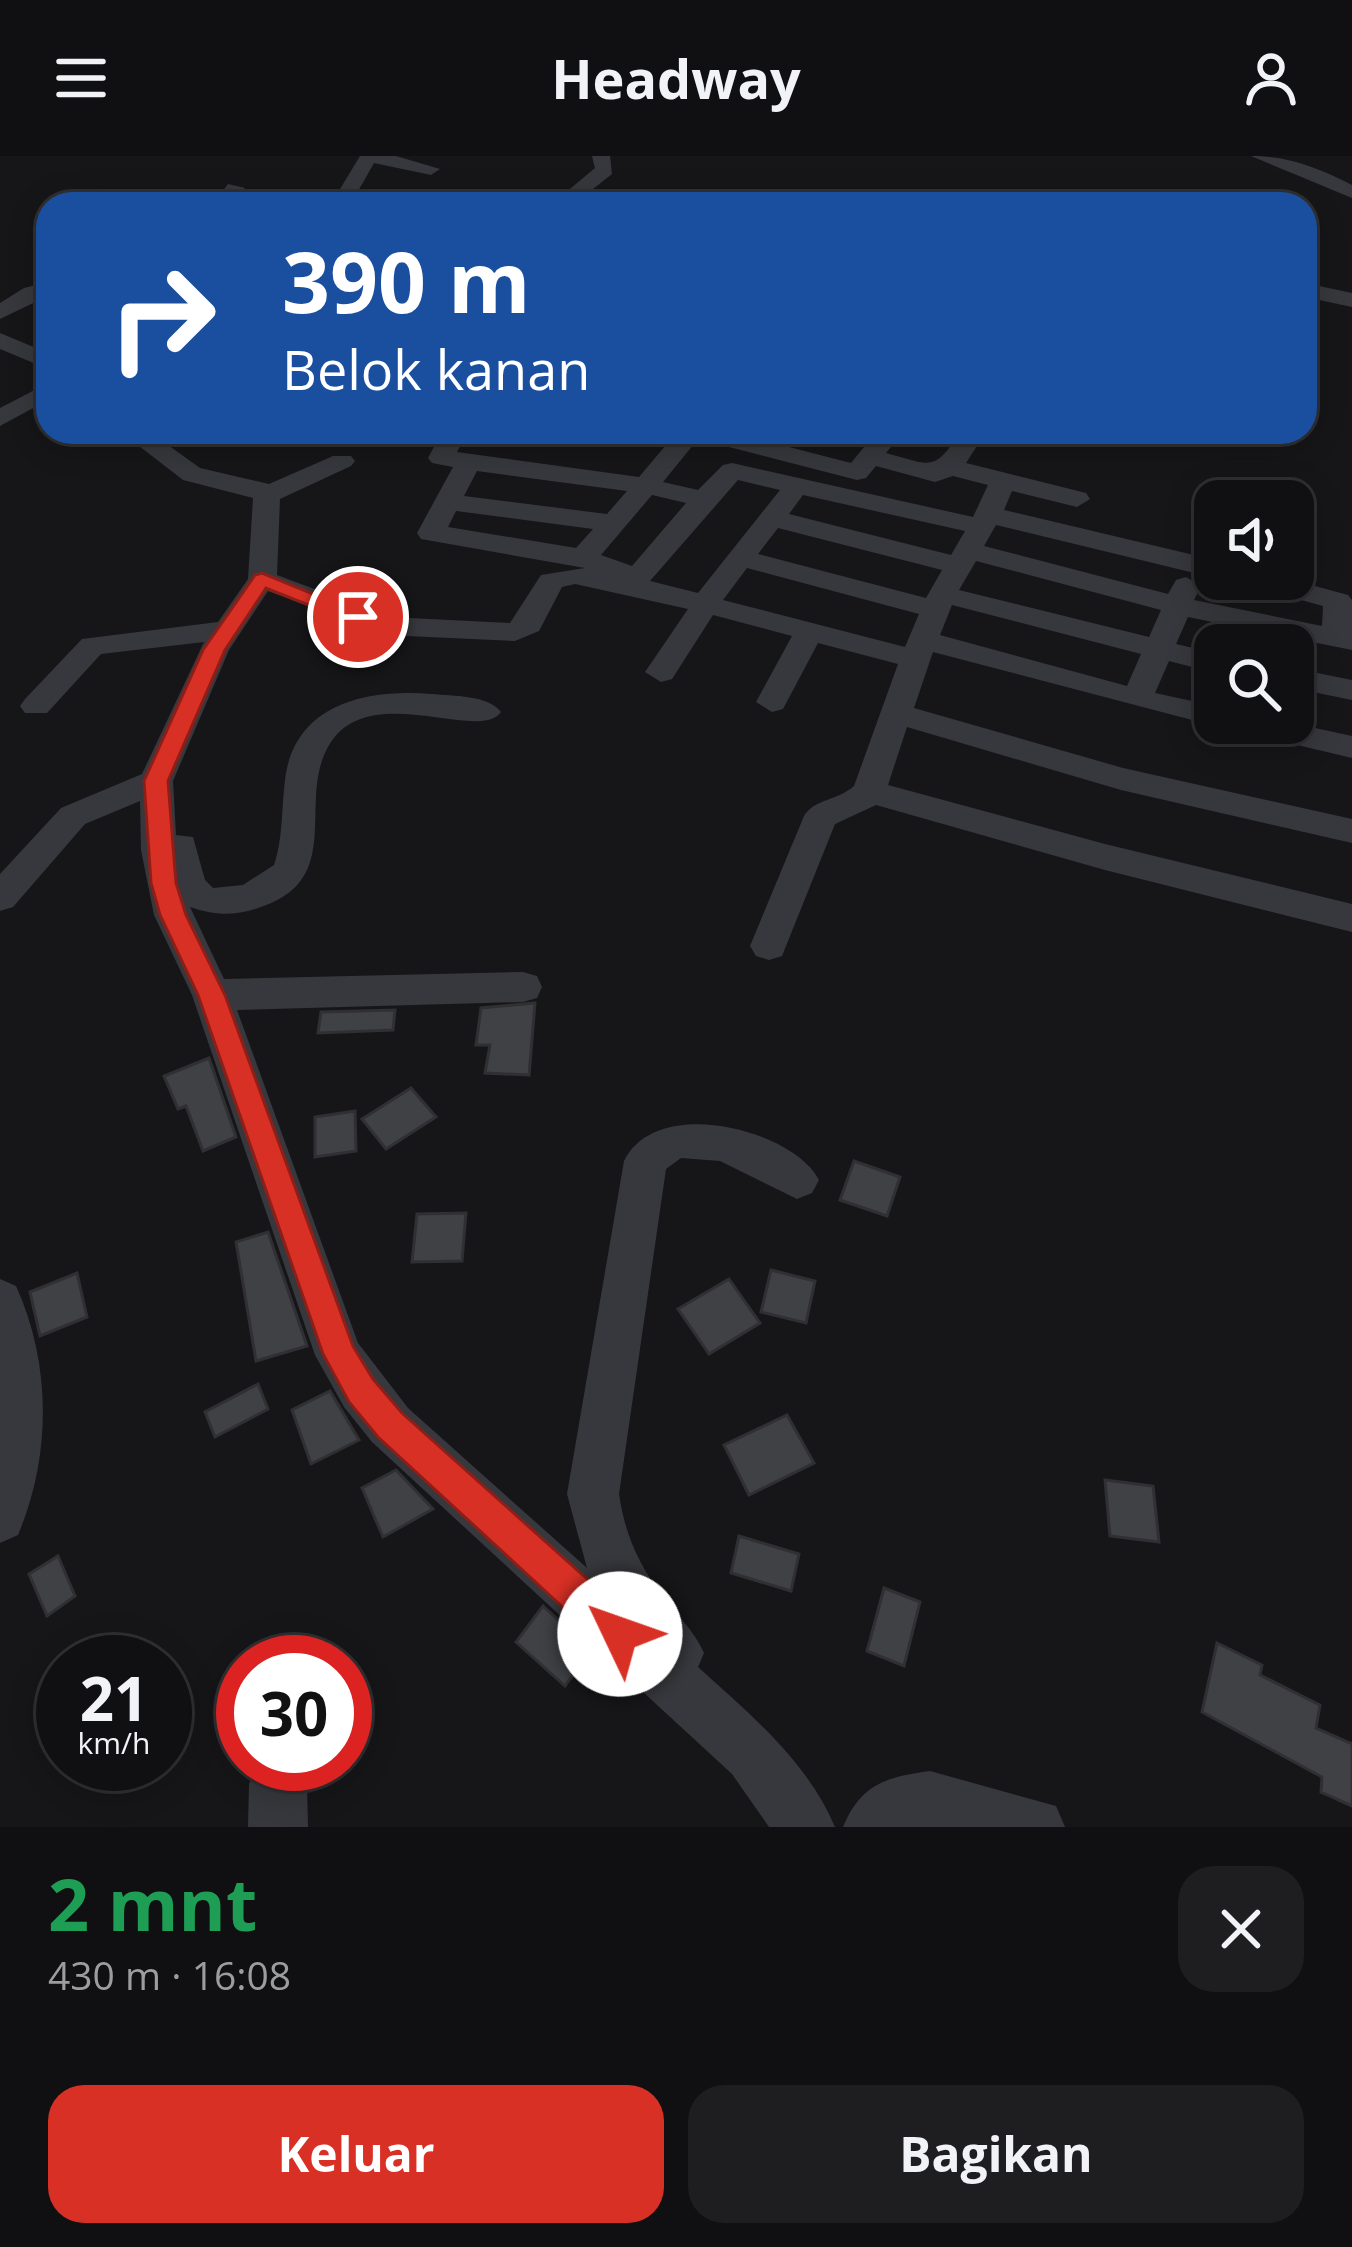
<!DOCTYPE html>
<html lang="id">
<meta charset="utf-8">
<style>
body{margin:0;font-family:"Open Sans",sans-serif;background:#1e1e20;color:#f1f3f6;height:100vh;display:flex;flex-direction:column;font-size:45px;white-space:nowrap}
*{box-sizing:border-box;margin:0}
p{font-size:39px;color:#9c9d9f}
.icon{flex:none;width:66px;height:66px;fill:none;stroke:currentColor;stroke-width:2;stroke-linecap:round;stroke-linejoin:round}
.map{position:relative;height:1671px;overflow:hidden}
.drawer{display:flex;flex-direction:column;background:#101012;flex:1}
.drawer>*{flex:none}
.banner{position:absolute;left:36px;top:36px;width:1281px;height:252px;border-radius:36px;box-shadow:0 6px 30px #0003,0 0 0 3px #303032;background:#1a4fa0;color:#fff;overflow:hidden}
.controls{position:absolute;left:1194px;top:324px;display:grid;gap:24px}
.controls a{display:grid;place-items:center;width:120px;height:120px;border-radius:24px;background:#101012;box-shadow:0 6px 30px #0003,0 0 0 3px #303032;font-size:60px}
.speed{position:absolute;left:36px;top:1479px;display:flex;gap:24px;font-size:60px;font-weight:700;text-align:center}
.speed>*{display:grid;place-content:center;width:156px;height:156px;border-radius:50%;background:#101012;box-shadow:0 6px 30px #0003,0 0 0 3px #303032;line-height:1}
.speed small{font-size:30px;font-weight:400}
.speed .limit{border:18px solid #d22;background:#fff;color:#111}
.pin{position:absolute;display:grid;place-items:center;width:102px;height:102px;color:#fff;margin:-51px;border:6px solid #fff;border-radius:50%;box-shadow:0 3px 12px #0007}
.me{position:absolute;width:132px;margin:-66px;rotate:312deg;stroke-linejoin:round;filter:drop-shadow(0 0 9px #0008)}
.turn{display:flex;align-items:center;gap:42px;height:252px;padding:0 48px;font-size:54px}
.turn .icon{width:156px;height:156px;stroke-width:2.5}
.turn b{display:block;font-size:84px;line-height:102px}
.round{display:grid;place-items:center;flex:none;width:126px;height:126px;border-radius:36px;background:#1e1e20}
.head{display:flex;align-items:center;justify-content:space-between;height:204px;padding:0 48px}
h1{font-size:72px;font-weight:700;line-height:90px;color:#1e9e55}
.primary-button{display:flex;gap:24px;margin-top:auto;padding:24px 48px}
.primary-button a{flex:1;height:138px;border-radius:36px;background:#d93025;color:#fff;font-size:48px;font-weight:700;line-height:138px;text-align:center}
.primary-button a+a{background:#1e1e20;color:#f1f3f6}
header{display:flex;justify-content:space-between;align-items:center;height:156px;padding:0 48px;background:#101012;font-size:54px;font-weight:700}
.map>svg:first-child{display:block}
</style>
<header><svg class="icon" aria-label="menu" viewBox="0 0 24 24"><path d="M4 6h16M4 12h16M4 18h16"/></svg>Headway<svg class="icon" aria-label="person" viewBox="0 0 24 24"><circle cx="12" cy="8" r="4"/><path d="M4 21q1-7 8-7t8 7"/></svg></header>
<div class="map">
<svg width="1352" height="1671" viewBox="0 0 1352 1671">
<rect width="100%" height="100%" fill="#161618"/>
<path fill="#404145" stroke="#303034" stroke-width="3" d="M 535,847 L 529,919 L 485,917 L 490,889 L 476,889 L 481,852 Z
M 395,854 L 393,874 L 318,877 L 321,856 Z
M 209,902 L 236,981 L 203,995 L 186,950 L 178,953 L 164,920 Z
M 411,932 L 436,961 L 386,993 L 362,963 Z
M 355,955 L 356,995 L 315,1001 L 315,961 Z
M 854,1005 L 900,1021 L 887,1060 L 840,1044 Z
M 466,1057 L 462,1105 L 412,1106 L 417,1058 Z
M 268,1076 L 307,1190 L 256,1205 L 236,1086 Z
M 771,1114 L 815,1125 L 806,1167 L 761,1156 Z
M 77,1117 L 87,1161 L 40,1180 L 30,1136 Z
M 729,1123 L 760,1167 L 709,1198 L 678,1153 Z
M 258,1228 L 268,1253 L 215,1281 L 205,1256 Z
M 330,1235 L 359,1284 L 311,1308 L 292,1254 Z
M 787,1259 L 814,1307 L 749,1339 L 724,1289 Z
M 396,1314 L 433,1353 L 383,1381 L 362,1332 Z
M 1105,1324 L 1153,1330 L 1159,1386 L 1110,1380 Z
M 739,1380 L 799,1398 L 791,1435 L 731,1417 Z
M 58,1400 L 75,1440 L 47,1460 L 29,1418 Z
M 884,1432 L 920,1446 L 904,1510 L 867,1495 Z
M 543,1450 L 591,1494 L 565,1530 L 516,1486 Z
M 1217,1487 L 1262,1509 L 1260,1519 L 1320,1549 L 1316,1572 L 1352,1588 L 1352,1650 L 1321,1636 L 1322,1621 L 1202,1556 Z"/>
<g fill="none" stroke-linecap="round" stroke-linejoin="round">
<path fill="#37383d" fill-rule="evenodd" d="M 360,0 L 396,0 L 440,13 L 431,19 L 374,7 L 352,46 L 325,48 L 337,38 Z
M 592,0 L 610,0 L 612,18 L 574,48 L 552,48 L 595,12 Z
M 1251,0 C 1289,0 1318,12 1352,29 L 1352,42 Z
M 228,28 L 245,32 L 233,48 L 213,48 Z
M 48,126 L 48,140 L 0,163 L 0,147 L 24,132 Z
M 1305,127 L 1352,137 L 1352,151 L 1305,141 Z
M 0,177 L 48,197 L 48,213 L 0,193 Z
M 48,227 L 48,244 L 0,270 L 0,252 Z
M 121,276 L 150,276 L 200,312 L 269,328 L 333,300 L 351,300 L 355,305 L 351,310 L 280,343 L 277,419 L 389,461 L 510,467 L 541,419 L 585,412 L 421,383 L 417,377 L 453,311 L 432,307 L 428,302 L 442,276 L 468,276 L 457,296 L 639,321 L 677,276 L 731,276 L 851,307 L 869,285 L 852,276 L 895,276 L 899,281 L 886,297 C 931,309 934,317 960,276 L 986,276 L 966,307 L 1086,337 L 1090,343 L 1077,351 L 1012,335 L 1004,354 L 1215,404 L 1215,422 L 996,369 L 984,390 L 1168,438 L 1176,424 L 1186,421 L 1201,430 L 1194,444 L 1322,470 L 1323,450 L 1246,429 L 1242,423 L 1289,423 L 1348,439 L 1352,444 L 1352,494 L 1188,461 L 1176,488 L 1215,497 L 1215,517 L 1169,505 L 1155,537 L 1215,550 L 1215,567 L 1227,567 L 1215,570 L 933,496 L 914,552 L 1123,612 L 1352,663 L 1352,687 L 1121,634 L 907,571 L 888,629 L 1105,688 L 1352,748 L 1352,776 L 1105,714 L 876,649 L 835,668 L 782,800 L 769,804 L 756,800 L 750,790 L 804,660 C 814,643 839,644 854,630 L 898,508 L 818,487 L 783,553 L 772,556 L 756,546 L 792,480 L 713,459 L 672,523 L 661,526 L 645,516 L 688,453 L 575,428 L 562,431 L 539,475 L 515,485 L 385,479 L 268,435 L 229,494 L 173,625 L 176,679 L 193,681 L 205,724 L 213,732 L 243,729 L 274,709 C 284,680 281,648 286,617 C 299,546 370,533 432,538 C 452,540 489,539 501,556 C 479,587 372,525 331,586 C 294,642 348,722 261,751 C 235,760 216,760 190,751 L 224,823 L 523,816 L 537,820 L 542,831 L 537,842 L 523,846 L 237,854 L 358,1187 L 408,1252 L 587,1412 L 567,1338 L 624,1005 C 657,937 795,975 819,1024 L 812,1037 L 797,1043 L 720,1005 L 681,1002 L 666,1013 L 619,1338 C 625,1379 639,1410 665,1443 C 679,1461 694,1475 704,1497 L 698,1511 C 750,1558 807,1605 835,1671 L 769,1671 L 732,1618 L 372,1286 L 344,1251 L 315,1199 L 192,839 L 154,759 L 141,694 L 140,645 L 85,668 L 13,751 L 0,755 L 0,718 L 61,652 L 142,618 L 204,486 L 101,498 L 47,557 L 25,557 L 20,550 L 25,543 L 82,483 L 218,466 L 248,423 L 253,342 L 183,324 ZM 698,283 L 857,324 L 866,322 L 876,310 L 935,326 L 953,320 L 988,329 L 973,361 L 732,307 L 723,309 L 698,334 L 663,326 ZM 477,315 L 627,335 L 607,358 L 464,340 ZM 738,324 L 780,334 L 698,437 L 650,425 ZM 652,339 L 686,347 L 632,410 L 601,399 ZM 803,339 L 965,375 L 951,399 L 789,358 ZM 456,355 L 593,373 L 576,392 L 448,371 ZM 778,372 L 942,414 L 926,442 L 758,398 ZM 976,405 L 1161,454 L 1149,481 L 959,434 ZM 747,412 L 919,458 L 905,491 L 723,444 ZM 952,449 L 1141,498 L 1127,530 L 940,479 Z
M 547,276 L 616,276 L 620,281 C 604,293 563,288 547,276 Z
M 1293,512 L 1352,524 L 1352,544 L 1293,532 Z
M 1229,567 L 1292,567 L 1352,580 L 1352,602 L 1234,574 Z
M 0,1123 L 16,1130 C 52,1209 51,1301 18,1379 L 0,1387 Z
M 257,1608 L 299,1608 L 307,1628 L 308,1671 L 248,1671 L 249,1628 Z
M 930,1615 L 1056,1650 L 1065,1671 L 843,1671 C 861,1628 886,1621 930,1615 Z"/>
</g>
<path fill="#d93025" stroke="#8d1f18" stroke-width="3" d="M 262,417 L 369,461 L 351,466 L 266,432 L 225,494 L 168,625 L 176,727 L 186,759 L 225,839 L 353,1190 L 373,1223 L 402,1257 L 634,1465 L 639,1478 L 634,1492 L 620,1497 L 607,1492 L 378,1281 L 349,1246 L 323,1198 L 198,839 L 160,759 L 151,727 L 144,625 L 203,494 L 255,419 Z"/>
</svg>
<div class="controls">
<a><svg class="icon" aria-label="sound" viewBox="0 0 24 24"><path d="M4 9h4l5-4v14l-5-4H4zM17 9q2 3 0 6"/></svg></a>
<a><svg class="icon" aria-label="search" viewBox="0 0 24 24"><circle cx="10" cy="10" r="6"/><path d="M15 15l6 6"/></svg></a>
</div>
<div class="speed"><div>21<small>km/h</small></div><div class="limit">30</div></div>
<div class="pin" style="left:358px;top:461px;background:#d93025"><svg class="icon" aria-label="arrive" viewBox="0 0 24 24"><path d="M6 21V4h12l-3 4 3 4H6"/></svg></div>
<svg class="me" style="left:620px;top:1478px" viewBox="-20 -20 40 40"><circle r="19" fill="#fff"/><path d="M0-13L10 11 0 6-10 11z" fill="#d93025"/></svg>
<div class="banner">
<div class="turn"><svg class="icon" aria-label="right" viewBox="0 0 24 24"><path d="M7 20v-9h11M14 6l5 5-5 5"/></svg><div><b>390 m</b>Belok kanan</div></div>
</div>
</div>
<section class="drawer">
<div class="head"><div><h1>2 mnt</h1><p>430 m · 16:08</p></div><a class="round"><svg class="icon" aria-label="close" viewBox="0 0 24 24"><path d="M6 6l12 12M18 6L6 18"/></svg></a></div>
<div class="primary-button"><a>Keluar</a><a>Bagikan</a></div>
</section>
